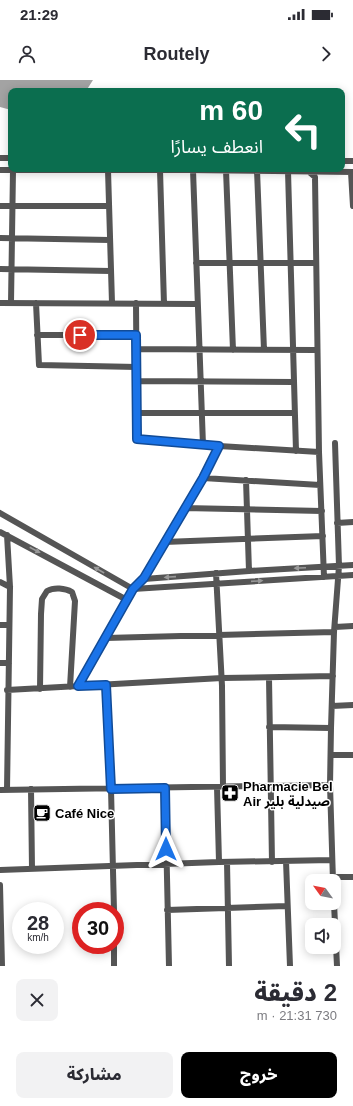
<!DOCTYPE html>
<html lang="ar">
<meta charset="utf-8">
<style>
body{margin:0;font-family:Helvetica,"Noto Sans Arabic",sans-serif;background:#f2f2f3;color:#2b2b33;direction:rtl;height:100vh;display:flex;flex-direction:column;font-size:15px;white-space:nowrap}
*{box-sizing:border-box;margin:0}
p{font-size:13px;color:#7c7c81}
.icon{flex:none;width:22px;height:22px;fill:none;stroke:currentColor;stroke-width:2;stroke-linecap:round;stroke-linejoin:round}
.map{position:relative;height:886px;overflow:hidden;direction:ltr}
.details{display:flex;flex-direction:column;background:#fff;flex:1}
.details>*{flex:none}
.guide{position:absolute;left:8px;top:8px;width:337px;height:84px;border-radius:8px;box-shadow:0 2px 10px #0003;direction:rtl;background:#0b6e4f;color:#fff;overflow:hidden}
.needle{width:26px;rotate:303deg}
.controls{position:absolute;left:305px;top:794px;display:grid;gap:8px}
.controls a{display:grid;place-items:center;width:36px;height:36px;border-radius:8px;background:#fff;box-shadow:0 2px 10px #0003;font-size:20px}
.speed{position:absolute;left:12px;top:822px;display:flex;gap:8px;font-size:20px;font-weight:700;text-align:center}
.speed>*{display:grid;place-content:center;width:52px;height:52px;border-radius:50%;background:#fff;box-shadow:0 2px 10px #0003;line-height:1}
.speed small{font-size:10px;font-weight:400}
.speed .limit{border:6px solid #d22;background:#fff;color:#111}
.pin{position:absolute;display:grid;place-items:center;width:34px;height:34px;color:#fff;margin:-17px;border:2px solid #fff;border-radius:50%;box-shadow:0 1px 4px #0007}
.me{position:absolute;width:44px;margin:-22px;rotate:0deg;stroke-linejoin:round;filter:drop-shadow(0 0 3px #0008)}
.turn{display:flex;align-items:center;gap:14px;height:84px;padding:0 16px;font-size:18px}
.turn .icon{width:52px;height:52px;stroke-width:2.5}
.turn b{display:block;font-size:28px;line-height:34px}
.round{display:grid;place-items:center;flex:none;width:42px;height:42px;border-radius:8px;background:#f2f2f3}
.head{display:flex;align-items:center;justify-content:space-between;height:68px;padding:0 16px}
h1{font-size:24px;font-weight:800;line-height:30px}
.action{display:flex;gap:8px;margin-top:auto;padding:8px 16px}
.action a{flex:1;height:46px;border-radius:8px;background:#000;color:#fff;font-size:16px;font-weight:800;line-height:46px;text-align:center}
.action a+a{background:#f2f2f3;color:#2b2b33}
.status{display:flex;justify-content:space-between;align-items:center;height:28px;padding:0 20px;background:#fff;direction:ltr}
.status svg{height:11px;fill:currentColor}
header{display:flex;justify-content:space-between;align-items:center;height:52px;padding:0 16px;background:#fff;font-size:18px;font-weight:800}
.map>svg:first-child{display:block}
</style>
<div class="status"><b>21:29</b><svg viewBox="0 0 49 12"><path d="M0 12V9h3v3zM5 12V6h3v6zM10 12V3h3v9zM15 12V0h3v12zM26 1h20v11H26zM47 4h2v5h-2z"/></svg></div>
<header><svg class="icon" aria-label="forward" viewBox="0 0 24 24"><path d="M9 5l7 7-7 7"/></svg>Routely<svg class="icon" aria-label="person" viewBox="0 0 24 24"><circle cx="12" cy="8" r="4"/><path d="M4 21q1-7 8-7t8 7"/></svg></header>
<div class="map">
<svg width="353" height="886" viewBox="0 0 353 886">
<rect width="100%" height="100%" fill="#fff"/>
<path fill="#a3a3a3" d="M 0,0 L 93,0 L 86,11 L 11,11 L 11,30 L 0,27 Z"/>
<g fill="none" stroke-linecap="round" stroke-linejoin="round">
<path stroke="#555" stroke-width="6" d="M 0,78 L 11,78
M 342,81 L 353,81
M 308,89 L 308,91 L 315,97 L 319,372 L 324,497
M 0,90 L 189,90 L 353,92
M 108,90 L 112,223
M 160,90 L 164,224
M 193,90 L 203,365
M 226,90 L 233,270
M 257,90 L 264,270
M 288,91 L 296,371
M 351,92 L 353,126
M 0,126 L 109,126
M 0,158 L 110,160
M 196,183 L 316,183
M 0,189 L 111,191
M 0,223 L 197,224
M 11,223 L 13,90
M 36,223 L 39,285 L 137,287
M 136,223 L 137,359 L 219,366 L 319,372
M 37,255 L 136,255
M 137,269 L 317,270
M 137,301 L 294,302
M 137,333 L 295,333
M 203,398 L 320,405
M 246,400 L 249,491
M 184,428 L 322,431
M 0,433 L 133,509 L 353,495
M 337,443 L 353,442
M 0,452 L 127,520
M 164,462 L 323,456
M 216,493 L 222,606 L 223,707
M 144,499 L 249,491 L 353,485
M 0,502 L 10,507
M 0,545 L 9,545
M 335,547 L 353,546
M 106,558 L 334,552
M 0,583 L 9,583
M 269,598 L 272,782
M 106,605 L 111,709 L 114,831
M 79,606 L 133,509 L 144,499 L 203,398 L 219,366
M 40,609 L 41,534 L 42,519 L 47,511 C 54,507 65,508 72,512 L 75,521 L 70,607
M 7,610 L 222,598 L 333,596
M 332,626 L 353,625
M 269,647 L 331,648
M 331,675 L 353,675
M 217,707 L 219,782
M 165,708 L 169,886
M 31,709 L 32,789
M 0,710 L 330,705
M 7,710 L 10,507 L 7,455
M 286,781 L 290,886
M 227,782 L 229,886
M 0,790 L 219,782 L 332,780
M 332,797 L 353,797
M 333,801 L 330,705 L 331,648 L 334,552 L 339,486 L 335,363
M 0,805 L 2,886
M 334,823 L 337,886
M 167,830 L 287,826
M 114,886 L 114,865"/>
</g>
<defs><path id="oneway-solid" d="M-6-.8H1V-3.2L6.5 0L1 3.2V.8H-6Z"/></defs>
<g fill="#999">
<use href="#oneway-solid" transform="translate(35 470) rotate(28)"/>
<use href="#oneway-solid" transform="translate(300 488) rotate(177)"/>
<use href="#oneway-solid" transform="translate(99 490) rotate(-150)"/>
<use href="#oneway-solid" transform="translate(170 497) rotate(176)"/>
<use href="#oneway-solid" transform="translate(257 501) rotate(-4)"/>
</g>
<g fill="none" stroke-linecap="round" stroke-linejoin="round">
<defs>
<path id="route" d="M 80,255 L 136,255 L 137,359 L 219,366 L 203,398 L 144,498 L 133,509 L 78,606 L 106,605 L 111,709 L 165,708 L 166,769"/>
</defs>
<use href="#route" stroke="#114b97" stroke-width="10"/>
<use href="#route" stroke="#1a73e8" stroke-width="7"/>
</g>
<defs>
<symbol id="pharmacy-square" viewBox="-11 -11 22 22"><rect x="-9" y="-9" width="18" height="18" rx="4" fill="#000" stroke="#fff"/><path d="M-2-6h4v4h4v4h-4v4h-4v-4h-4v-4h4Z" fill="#fff"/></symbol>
<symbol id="cafe-square" viewBox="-11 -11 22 22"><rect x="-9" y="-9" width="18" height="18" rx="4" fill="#000" stroke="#fff"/><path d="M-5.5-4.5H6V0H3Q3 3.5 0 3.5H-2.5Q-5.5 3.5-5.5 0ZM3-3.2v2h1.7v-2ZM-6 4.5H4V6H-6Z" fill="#fff"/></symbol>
</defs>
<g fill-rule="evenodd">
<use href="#pharmacy-square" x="220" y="703" width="20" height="20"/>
<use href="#cafe-square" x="32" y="723" width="20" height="20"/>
</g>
<g text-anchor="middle" stroke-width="3" stroke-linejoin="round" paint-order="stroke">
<g font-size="13" font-weight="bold" fill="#000" stroke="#fff" text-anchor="start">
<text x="243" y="711">Pharmacie Bel<tspan x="243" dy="15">Air صيدلية بلير</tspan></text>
<text x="55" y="738">Café Nice</text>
</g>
</g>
</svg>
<div class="controls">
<a><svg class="needle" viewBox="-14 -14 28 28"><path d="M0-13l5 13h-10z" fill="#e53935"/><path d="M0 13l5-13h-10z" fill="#7c7c81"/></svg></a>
<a><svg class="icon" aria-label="sound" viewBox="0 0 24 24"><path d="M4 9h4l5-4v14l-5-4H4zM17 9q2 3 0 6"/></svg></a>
</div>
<div class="speed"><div>28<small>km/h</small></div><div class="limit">30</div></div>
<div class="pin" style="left:80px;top:255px;background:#d93025"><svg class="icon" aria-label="arrive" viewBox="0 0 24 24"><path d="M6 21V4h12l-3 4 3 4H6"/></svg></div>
<svg class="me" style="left:166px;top:769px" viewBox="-20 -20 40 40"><path d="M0-17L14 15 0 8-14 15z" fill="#1a73e8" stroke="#fff" stroke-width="4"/></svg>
<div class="guide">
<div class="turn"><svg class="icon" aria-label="left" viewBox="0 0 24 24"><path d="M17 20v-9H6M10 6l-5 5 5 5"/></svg><div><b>60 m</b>انعطف يسارًا</div></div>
</div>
</div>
<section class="details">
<div class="head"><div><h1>2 دقيقة</h1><p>730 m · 21:31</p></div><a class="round"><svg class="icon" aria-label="close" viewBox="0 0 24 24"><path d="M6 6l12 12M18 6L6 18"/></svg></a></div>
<div class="action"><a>خروج</a><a>مشاركة</a></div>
</section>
